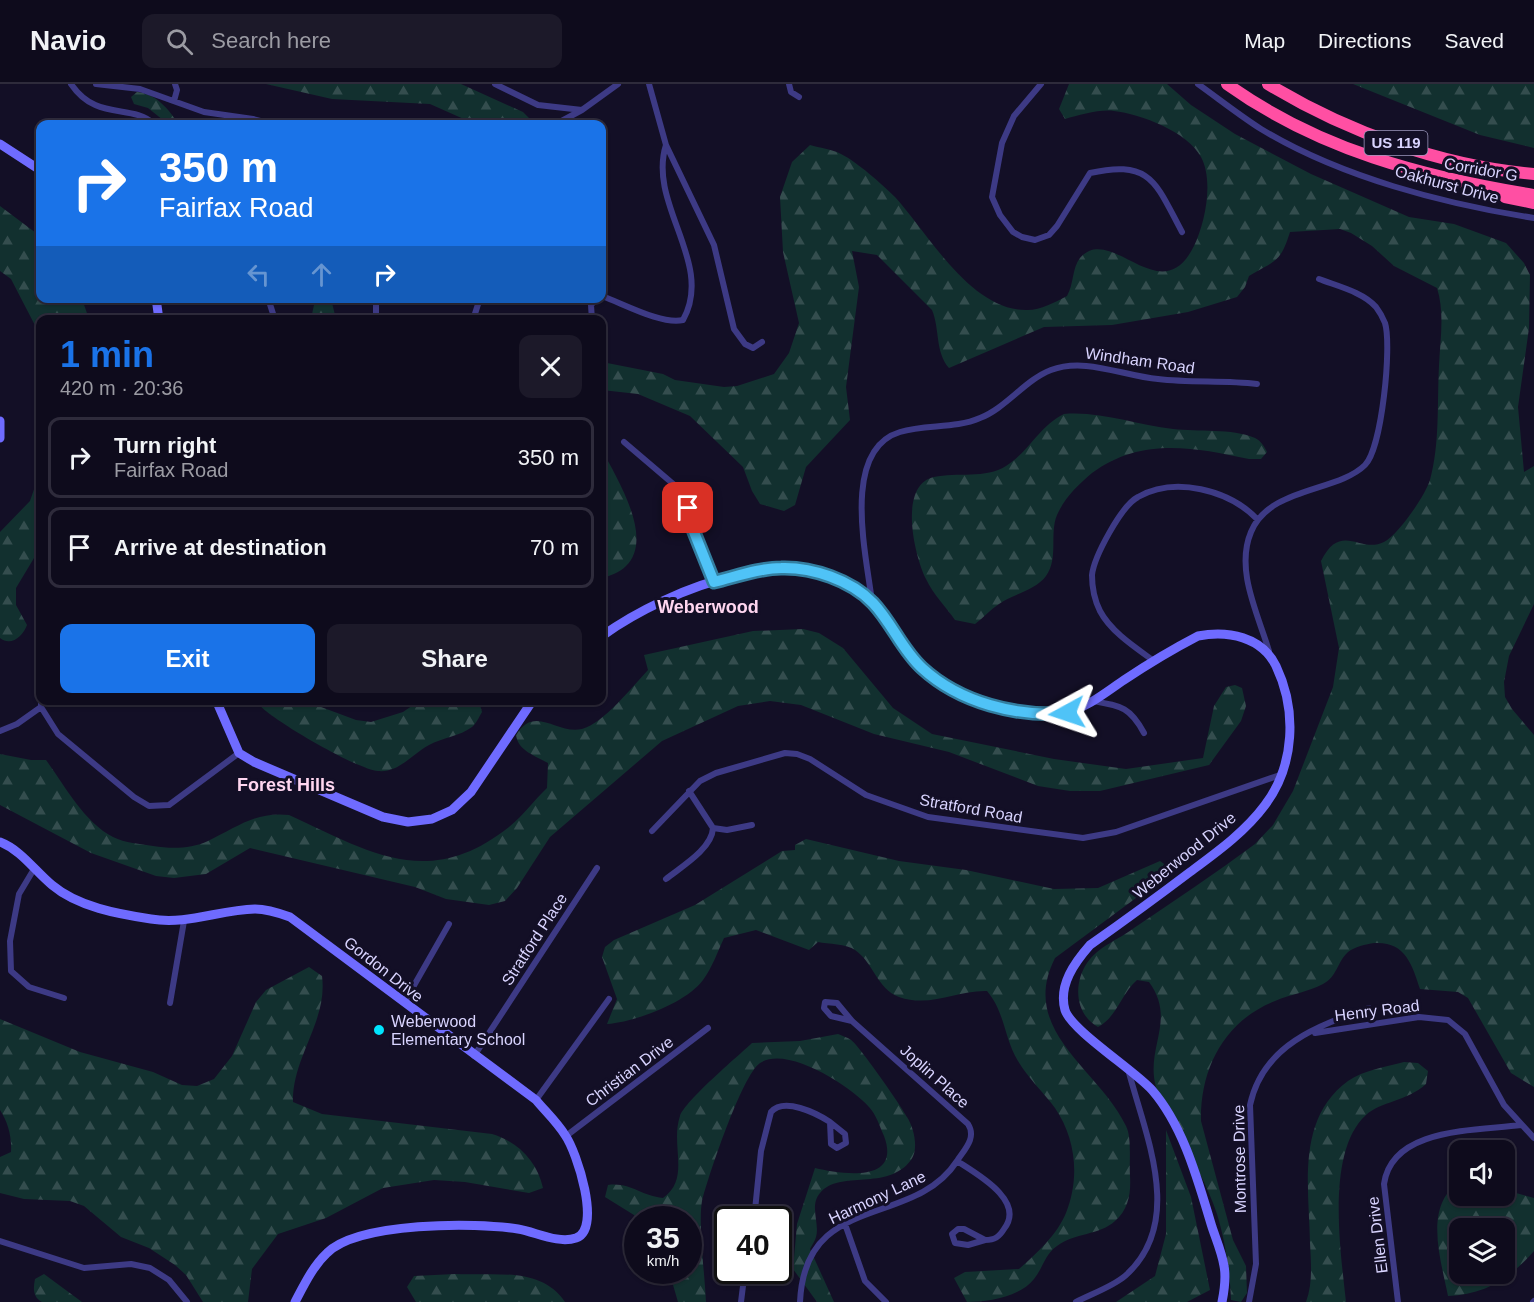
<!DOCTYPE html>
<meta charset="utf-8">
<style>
body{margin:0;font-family:Arial,sans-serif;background:#1c1929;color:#f1f3f6;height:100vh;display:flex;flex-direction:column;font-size:22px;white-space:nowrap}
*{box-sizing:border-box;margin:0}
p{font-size:20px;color:#9b9ba3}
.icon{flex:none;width:33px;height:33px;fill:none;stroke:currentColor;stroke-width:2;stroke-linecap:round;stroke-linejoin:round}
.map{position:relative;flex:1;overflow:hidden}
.details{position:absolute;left:36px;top:231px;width:570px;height:390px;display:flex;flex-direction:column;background:#0e0b1c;border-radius:12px;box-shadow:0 2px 4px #0004,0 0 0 2px #2e2b3b}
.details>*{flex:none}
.hud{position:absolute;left:36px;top:36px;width:570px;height:183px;border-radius:12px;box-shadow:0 2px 4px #0004,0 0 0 2px #2e2b3b;background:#1a73e8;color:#fff;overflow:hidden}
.buttons{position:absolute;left:1449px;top:1056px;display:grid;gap:12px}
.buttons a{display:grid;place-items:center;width:66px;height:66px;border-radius:12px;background:#0e0b1c;box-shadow:0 2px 4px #0004,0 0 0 2px #2e2b3b;font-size:30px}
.speed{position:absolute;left:624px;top:1122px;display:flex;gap:12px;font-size:30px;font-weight:700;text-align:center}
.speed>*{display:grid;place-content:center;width:78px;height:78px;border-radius:50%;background:#0e0b1c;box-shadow:0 2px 4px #0004,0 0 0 2px #2e2b3b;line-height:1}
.speed small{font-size:15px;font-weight:400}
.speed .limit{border:3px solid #111;border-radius:9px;background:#fff;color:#111}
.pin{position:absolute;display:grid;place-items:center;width:51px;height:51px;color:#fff;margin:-26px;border-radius:12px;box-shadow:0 3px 9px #0006}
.me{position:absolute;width:66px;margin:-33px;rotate:265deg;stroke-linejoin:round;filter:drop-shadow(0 0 4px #0008)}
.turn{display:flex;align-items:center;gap:21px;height:126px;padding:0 24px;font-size:27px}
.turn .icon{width:78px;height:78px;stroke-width:2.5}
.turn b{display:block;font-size:42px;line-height:51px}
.lanes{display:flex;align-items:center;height:57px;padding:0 24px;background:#0003;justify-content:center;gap:30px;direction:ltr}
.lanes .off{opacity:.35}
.round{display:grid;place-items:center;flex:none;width:63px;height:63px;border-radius:12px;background:#1c1929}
.head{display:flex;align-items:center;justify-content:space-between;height:102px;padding:0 24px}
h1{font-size:36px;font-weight:600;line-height:45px;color:#1a73e8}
.button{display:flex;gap:12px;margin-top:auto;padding:12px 24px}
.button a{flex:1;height:69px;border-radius:12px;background:#1a73e8;color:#fff;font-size:24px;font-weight:600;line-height:69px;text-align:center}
.button a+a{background:#1c1929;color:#f1f3f6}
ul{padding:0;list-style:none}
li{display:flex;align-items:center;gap:18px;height:81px;margin:0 12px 9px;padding:0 12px;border:3px solid #2e2b3b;border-radius:12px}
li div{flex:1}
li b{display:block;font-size:22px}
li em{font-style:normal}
header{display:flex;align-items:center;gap:36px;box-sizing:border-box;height:84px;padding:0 30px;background:#0e0b1c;border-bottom:2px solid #2e2b3b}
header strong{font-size:28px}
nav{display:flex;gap:33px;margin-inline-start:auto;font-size:21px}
.search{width:420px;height:54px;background:#1c1929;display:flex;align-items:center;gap:15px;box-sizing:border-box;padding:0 21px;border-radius:12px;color:#9b9ba3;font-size:22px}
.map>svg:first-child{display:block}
</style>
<header>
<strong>Navio</strong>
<div class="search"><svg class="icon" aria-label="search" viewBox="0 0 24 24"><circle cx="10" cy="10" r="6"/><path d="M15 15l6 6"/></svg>Search here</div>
<nav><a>Map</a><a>Directions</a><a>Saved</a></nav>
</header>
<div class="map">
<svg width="1534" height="1218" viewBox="0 0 1534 1218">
<defs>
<pattern id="forest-firs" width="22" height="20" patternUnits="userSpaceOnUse" patternTransform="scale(1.5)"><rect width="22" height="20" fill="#12302f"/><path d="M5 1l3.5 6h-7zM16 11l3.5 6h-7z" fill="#344d4e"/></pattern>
</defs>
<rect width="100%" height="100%" fill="#130f26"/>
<path fill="url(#forest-firs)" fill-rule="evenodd" d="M 266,0 L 461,0 L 523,28 L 529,34 L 529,40 L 475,40 L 430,20 L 332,15 Z
M 1069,0 L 1167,0 L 1191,21 L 1235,50 L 1311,90 L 1409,133 L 1454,140 L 1506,159 L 1524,179 L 1530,191 L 1529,244 L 1518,323 L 1524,388 L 1534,382 L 1534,520 L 1509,572 L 1504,598 L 1505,613 L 1512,625 L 1534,651 L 1534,1003 L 1511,989 L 1468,914 L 1458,908 L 1420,905 C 1412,880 1405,857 1374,859 C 1366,860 1354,863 1348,868 C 1337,878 1337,893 1323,900 C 1308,908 1291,910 1275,917 C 1224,937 1200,985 1201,1037 L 1233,1156 L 1246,1182 L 1247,1209 L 1241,1218 L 1231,1216 C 1230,1188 1225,1156 1217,1130 C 1208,1102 1191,1074 1179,1047 C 1173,1034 1159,1016 1156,1003 C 1145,964 1177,936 1149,898 L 1137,896 C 1121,910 1117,933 1098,943 C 1075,930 1073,900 1087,879 C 1099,862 1118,856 1134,844 C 1175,816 1216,789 1255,760 L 1273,741 L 1293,707 L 1333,603 L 1339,564 L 1321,477 C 1341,437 1360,470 1384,458 C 1398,451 1425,412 1430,396 C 1440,360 1437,320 1439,282 C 1440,257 1445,229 1437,204 L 1394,182 L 1372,162 L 1351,149 L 1340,145 L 1290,148 C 1280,180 1275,176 1249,192 L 1245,203 L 1237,213 L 1188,228 L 1112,241 L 1044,243 L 949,284 C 935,268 940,245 932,226 L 877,171 L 852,167 L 859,203 L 846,303 L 850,336 L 806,383 L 795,421 L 784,427 L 760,420 L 752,407 L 743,383 L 690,332 L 638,310 L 602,306 L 602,278 L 663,290 L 675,296 L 724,303 L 737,302 L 774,290 L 789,269 L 799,239 L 783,168 L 780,113 L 792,78 L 810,61 C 819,64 832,65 841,70 C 857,78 882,100 895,113 C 928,149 971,228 1028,226 C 1040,226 1056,218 1067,212 C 1074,200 1072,184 1080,174 C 1111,138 1161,229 1194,162 C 1205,139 1214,97 1201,73 C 1188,48 1141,30 1114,27 C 1100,25 1079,31 1065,35 L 1059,25 Z
M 1353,0 L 1534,0 L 1534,64 L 1480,51 Z
M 137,8 C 157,10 168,25 179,40 L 168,40 L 148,24 L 134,20 L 131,13 Z
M 0,122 L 40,152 L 40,214 L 82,215 L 89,235 L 40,236 L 40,251 L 11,195 L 0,187 Z
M 312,215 L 331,215 L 336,235 L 311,235 L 314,221 Z
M 1064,330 C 1101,327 1136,341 1173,345 C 1198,348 1231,344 1255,354 C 1261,357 1264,362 1267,368 L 1261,375 L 1249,375 C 1193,363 1141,353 1092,389 C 1078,401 1065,413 1057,431 C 1049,450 1059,474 1046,492 C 1036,506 1013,510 999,520 C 990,526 983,534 975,540 L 955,536 C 946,523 933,510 926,495 C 914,471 898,401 934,393 C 957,388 986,395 1006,382 C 1029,368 1039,342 1064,330 Z
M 602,366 C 616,393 655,454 626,482 C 619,489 610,491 602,495 Z
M 40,388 L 40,464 L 16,504 L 16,521 L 27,541 C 23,552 11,563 0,554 L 0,448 L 30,417 Z
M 803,545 L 819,549 L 843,564 L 893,624 L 932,650 L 1054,675 L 1126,685 L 1203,674 L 1214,622 L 1226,603 L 1235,601 L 1242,604 L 1246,622 L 1241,637 L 1209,681 L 1100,707 L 1070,707 L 1038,702 L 949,668 L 874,650 L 801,621 L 770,617 L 738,622 L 662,657 L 550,753 L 517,804 L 505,817 L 489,821 L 446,815 L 415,803 L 250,764 L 206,790 L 174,794 L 156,792 L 91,769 L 0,721 L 0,670 L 31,676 L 46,676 C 65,702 84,738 113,753 C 125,759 140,760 153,762 C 171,765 191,765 208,757 C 236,744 256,727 289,731 C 370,768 428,807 509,743 C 524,731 534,716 547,704 L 548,679 C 536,672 518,667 516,651 C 535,620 557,651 582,645 C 604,639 632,603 648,586 L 644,571 L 753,547 Z
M 256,617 L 305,617 L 356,636 L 371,638 L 403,628 L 419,617 L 479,617 L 482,628 C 479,633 476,640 472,643 C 460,652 442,654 429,661 C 412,670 399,689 378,687 C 358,686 264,632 256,617 Z
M 806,755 L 899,777 L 966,786 L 1054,805 L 1098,804 L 1160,777 L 1171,785 L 1163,794 L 1055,874 C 1018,947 1099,985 1126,1042 C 1132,1054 1129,1077 1130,1092 C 1131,1108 1129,1125 1115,1137 C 1100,1151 1074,1149 1057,1162 C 1045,1170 1043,1184 1034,1195 C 1020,1213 988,1218 967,1218 L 954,1194 L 965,1188 L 1019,1185 C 1036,1170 1057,1151 1066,1129 C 1080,1094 1076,1055 1055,1024 C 1043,1008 1028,994 1018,977 C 1004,954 1005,928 987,907 C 957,906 931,924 899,913 C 877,905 873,878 855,866 C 847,860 828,860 818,858 L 809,866 L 756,846 L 724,854 C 718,867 712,884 703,896 C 686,919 635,938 607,940 L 617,915 L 602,873 L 605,863 L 614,856 L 695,821 L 782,767 L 795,766 L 795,761 Z
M 309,883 L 322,892 C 328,937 292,973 293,1018 L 322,1030 L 492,1050 C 518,1058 537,1077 543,1104 L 529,1109 L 465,1098 L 434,1096 L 383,1104 L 326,1134 L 278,1150 L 252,1185 L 248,1218 L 203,1218 L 186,1191 L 175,1181 L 149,1164 L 121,1153 L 84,1122 L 70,1117 L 24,1115 L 0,1109 L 0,1073 L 11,1068 C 12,1053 8,1038 0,1026 L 0,935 L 80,968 L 153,988 L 182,1001 L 197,1002 L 214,995 L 232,972 L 256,918 L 266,906 Z
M 838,950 C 842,952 847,953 851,956 C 858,960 902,1023 907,1033 C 914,1044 919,1065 911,1076 C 887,1108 840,1085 820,1109 C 809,1122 820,1139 816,1153 C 815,1157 812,1161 810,1165 L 834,1218 L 817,1218 L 793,1185 L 797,1140 L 815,1084 C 841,1090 902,1100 884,1052 C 880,1043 876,1030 869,1023 C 851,1003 788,961 760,979 C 742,991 708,1093 702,1117 C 698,1139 705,1193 706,1218 L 678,1218 L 669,1187 L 688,1186 L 688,1136 L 637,1136 L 634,1131 L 605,1113 L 608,1101 C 630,1098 641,1112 663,1114 C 691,1094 670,1062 680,1032 C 685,1017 737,973 752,959 L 800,957 Z
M 1404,978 L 1418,979 L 1428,987 L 1426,1000 C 1406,1018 1381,1017 1366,1031 C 1325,1068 1341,1170 1346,1218 L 1306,1218 C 1313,1199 1311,1179 1310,1159 C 1309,1103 1296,1035 1348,997 C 1364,986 1386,983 1404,978 Z
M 1166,1046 L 1191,1113 L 1210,1206 L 1187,1218 L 1116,1218 L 1155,1192 L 1166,1150 Z
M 1459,1098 L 1460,1112 L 1504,1112 L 1505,1106 L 1534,1114 L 1534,1167 C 1511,1194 1484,1211 1448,1212 C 1441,1176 1423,1123 1459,1098 ZM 1460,1144 L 1504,1144 L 1504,1190 L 1460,1190 Z
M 44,1190 L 82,1218 L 42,1218 C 33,1213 33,1205 35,1195 Z
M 455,1190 C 493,1192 541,1182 565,1218 L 416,1218 L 407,1203 L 414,1192 Z"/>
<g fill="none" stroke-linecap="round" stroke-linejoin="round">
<path stroke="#3d3a85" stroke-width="6" d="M 71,0 C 97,38 131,19 154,40
M 96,0 L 140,5 L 204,28 L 253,35 L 272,40
M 495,0 L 538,21 L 582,26
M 649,0 L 666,61 L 714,161 L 734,245 L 745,260 L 753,264 L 762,258
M 789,0 L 791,8 L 799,13
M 1041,0 L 1014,32 L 1002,59 L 992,113 L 1000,131 L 1013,148 L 1022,153 L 1035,156 L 1049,151 L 1057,142 L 1090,89 C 1152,75 1156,100 1182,148
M 1198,0 C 1219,15 1239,31 1261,45 C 1340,93 1444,120 1534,134
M 174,17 L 177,6 L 175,0
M 556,40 L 582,26 L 618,0
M 602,212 C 624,220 662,241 683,236 C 715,179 647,120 666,61
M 268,214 L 275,236
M 376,236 L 376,214
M 473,236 L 480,214
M 592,236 L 591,221 L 597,214
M 624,358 L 685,410 L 690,438 L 714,498
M 872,518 C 867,474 840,366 900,348 C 926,340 955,345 980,334 C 1006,324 1025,296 1051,286 C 1085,273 1123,292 1158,295 C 1191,299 1224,296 1257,300
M 1269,567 C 1258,530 1235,486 1251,448 C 1269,403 1338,408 1365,381 C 1382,364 1392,261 1385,239 C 1383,234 1379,227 1376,223 C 1363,208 1337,202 1319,195
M 1154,577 C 1136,564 1111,548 1100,527 C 1095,517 1092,503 1092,491 C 1094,473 1121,422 1138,413 C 1175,392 1229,406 1257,435
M 41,616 L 41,623 L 58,650 L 134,713 L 149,722 L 169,721 L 239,669
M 1093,617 C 1121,622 1130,623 1144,649
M 0,647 L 17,640 L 41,623
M 689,707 L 713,744
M 713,744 L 727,746 L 752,741
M 652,747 L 700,697 L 716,689 L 785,669 L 797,670 L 810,675 L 866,711 L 928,733 L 1083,754 L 1116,748 L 1280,691
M 34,785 L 19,810 L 10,857 L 11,887 L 29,903 L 64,914
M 666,795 C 681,783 712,765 713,744
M 170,919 L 184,837
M 404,919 L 449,840
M 852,937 L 831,932 L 824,924 L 825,918 L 837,919 L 852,937 L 968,1040 C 977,1054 964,1066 957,1077
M 1315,949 L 1419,933 L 1448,936 L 1465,950 L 1504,1021 L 1534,1054
M 474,972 L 597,784
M 536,1016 L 609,915
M 830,1038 L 845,1050 L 846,1059 L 837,1064 L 831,1060 Z
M 566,1052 L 708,944
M 754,1136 L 761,1067 L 771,1028 C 784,1013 816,1029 830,1038
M 845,1140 L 865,1197 L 886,1218
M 958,1145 L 964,1145 L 985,1156 L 968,1161 L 955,1159 L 952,1150 Z
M 0,1157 L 84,1184 L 131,1180 L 150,1184 L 169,1196 L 187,1218
M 741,1218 L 745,1186
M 800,1218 C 805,1107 913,1145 957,1077 C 977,1090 1026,1117 1004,1145 C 999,1153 995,1156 985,1156
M 1076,1218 C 1091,1210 1112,1203 1125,1192 C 1186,1138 1145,1051 1128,985
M 1249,1218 L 1256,1180 L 1250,1021 C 1263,961 1317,942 1369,924
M 1398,1218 L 1384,1100 C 1392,1043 1476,1047 1521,1041
M 1533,1218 L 1534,1217"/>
<path stroke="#6f6bff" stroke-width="9" d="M 0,60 L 40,86
M 156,214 L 159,236
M 0,337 L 0,354
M 602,552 C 668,505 805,448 873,519 C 887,535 897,554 910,571 C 939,610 1017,638 1065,629 C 1087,624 1106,608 1124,596 C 1148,580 1173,565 1198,552 C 1228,546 1262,553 1276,582 C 1297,626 1295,681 1265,721 C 1245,748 1217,768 1190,788 C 1157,813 1124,837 1090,861 C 1075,878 1058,901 1065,926 C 1071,946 1134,986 1152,1006 C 1184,1043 1198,1097 1212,1143 C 1216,1155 1222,1169 1224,1182 C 1226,1192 1224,1208 1222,1218
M 216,616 L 239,669 L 254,678 L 383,733 L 408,738 L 432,735 L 452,726 L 471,708 L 533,616
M 0,758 C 21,766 35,787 52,801 C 78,823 118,830 151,835 C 187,841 219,826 255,825 C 267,825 279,829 290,833 L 536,1016 C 545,1027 557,1038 565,1051 C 577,1068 602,1145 576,1154 C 558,1160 536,1148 518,1145 C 476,1138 358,1138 327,1169 C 313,1182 304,1201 295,1218"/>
<path stroke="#ff4fa3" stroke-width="12" d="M 1227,0 C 1319,66 1423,93 1534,111
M 1268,0 C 1347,48 1441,82 1534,90
M 1505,113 L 1534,119"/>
</g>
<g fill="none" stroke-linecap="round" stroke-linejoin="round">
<defs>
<path id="route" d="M 688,424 L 690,438 L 714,498 C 735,493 759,484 781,484 C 812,483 851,496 873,519 C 892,539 902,566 922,584 C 960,619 1017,633 1067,629"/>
</defs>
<use href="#route" stroke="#337fa1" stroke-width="15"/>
<use href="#route" stroke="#4fc3f7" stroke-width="10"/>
</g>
<circle fill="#00e5ff" stroke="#130f26" stroke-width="2" cx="379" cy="946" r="6"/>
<g text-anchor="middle" stroke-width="6" stroke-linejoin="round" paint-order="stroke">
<rect fill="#130f26" stroke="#9e99be" stroke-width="1.5" x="1364.5" y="47" width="63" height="24" rx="4.5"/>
<g font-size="15" font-weight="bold" fill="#d9d4ff">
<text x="1396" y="64">US 119</text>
</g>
<g font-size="16" fill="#d9d4ff" stroke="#130f26">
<text transform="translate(1481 85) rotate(10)" y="6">Corridor G</text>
<text transform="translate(1447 100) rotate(15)" y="6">Oakhurst Drive</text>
<text transform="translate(1140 276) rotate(8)" y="6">Windham Road</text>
<text transform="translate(971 724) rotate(10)" y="6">Stratford Road</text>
<text transform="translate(1184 771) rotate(-39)" y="6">Weberwood Drive</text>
<text transform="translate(534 855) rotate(-57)" y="6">Stratford Place</text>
<text transform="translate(384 885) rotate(38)" y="6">Gordon Drive</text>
<text transform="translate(1377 926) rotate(-7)" y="6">Henry Road</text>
<text transform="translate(629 987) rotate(-37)" y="6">Christian Drive</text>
<text transform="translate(935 992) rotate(42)" y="6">Joplin Place</text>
<text transform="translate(1239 1075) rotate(-91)" y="6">Montrose Drive</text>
<text transform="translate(877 1113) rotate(-25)" y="6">Harmony Lane</text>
<text transform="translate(1377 1151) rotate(-97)" y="6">Ellen Drive</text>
</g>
<g font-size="16" fill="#d9d4ff" stroke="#130f26" text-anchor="start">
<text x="391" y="943">Weberwood<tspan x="391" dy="18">Elementary School</tspan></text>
</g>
<g font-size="18" font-weight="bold" fill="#ffd6f0" stroke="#130f26">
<text x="708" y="529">Weberwood</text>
<text x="286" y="707">Forest Hills</text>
</g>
</g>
</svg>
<div class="buttons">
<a><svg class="icon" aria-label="sound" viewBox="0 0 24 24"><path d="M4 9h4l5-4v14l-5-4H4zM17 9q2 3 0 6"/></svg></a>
<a><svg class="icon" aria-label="layers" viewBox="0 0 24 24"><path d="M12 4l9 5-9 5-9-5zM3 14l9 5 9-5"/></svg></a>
</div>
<div class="speed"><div>35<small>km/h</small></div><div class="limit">40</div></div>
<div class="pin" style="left:688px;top:424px;background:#d93025"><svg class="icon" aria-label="arrive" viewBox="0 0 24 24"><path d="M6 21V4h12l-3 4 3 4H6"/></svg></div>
<svg class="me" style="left:1067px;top:629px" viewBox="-20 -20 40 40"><path d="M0-17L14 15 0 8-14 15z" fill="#4fc3f7" stroke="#fff" stroke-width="4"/></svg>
<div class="hud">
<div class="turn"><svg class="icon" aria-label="right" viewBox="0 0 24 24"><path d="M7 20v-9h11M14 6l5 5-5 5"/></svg><div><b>350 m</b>Fairfax Road</div></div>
<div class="lanes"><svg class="icon off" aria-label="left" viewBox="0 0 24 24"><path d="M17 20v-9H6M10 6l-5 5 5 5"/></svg><svg class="icon off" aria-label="ahead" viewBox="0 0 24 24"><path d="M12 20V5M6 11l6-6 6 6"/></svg><svg class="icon" aria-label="right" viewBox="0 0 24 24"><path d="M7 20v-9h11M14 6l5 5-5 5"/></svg></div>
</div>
<section class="details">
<div class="head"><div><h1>1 min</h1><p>420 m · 20:36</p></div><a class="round"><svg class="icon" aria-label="close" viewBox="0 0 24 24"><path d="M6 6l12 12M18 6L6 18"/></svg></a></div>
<ul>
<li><svg class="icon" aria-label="right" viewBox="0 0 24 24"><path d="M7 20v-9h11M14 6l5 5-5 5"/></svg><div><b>Turn right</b><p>Fairfax Road</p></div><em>350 m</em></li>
<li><svg class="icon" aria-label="arrive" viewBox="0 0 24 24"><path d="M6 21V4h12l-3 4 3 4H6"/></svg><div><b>Arrive at destination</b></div><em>70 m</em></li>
</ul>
<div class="button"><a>Exit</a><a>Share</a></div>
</section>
</div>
